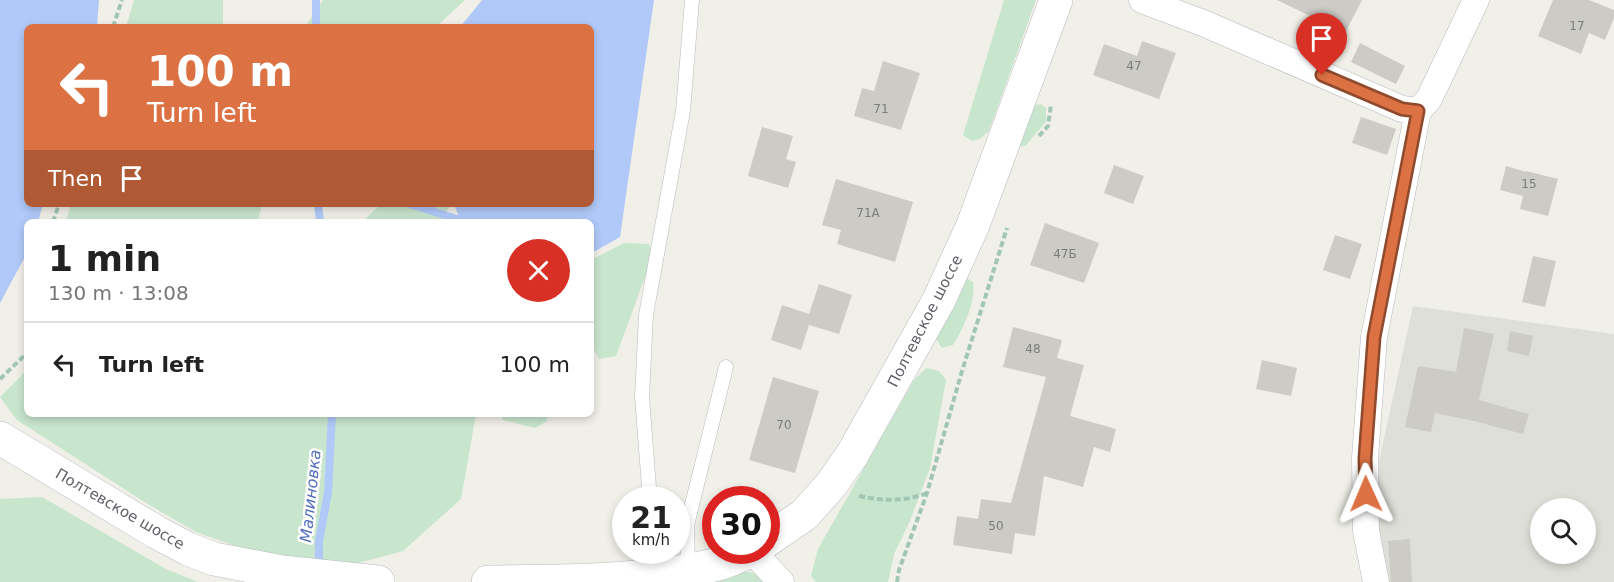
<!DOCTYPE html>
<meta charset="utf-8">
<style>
body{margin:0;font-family:"DejaVu Sans",sans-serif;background:#f2f2f2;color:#222;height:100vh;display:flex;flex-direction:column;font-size:22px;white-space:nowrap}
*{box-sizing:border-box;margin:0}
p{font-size:20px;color:#767676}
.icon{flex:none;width:33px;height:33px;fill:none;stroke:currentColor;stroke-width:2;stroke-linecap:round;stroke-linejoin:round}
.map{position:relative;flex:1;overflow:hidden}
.panel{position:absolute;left:24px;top:219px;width:570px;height:198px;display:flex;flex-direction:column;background:#fff;border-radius:9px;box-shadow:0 3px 9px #0003}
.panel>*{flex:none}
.hud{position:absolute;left:24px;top:24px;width:570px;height:183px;border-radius:9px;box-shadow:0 3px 9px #0003;background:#dc7143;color:#fff;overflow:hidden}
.tools{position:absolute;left:1530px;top:498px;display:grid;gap:12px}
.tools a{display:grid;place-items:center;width:66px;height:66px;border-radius:50%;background:#fff;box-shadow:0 3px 9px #0003;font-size:30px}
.speed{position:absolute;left:612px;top:486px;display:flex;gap:12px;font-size:30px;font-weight:700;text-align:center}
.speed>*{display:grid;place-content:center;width:78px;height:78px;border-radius:50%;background:#fff;box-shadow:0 3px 9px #0003;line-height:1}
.speed small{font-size:15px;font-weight:400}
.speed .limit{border:9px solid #d22;background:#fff;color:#111}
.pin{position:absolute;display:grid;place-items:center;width:51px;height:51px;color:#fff;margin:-62px -26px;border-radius:50% 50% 50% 0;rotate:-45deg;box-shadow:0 0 6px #0007}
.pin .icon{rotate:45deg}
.me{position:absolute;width:66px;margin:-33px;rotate:359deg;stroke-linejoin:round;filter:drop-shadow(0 0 4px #0008)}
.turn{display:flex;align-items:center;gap:21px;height:126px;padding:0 24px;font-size:27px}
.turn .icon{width:78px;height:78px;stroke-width:2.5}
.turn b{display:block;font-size:42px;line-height:51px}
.then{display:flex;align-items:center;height:57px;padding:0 24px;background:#0003;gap:12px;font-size:22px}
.round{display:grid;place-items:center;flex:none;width:63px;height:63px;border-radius:32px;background:#f2f2f2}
.headline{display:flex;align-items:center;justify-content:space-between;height:102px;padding:0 24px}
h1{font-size:36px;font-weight:800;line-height:45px}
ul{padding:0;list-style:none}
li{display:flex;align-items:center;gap:18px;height:84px;padding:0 24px;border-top:2px solid #e0e0e0}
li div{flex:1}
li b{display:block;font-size:22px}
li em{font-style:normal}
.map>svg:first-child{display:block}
</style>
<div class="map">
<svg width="1614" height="582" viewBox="0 0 1614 582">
<rect width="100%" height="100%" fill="#f0f0e8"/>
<path fill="#dfdfda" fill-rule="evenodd" d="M 1413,306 L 1614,334 L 1614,582 L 1383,582 L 1378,516 L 1379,461 ZM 1540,508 L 1586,508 L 1586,554 L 1540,554 Z"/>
<path fill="#c8e5ce" d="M 134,0 L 223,0 L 223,27 L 126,27 Z
M 323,0 L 465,0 L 436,27 L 305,27 Z
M 1004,0 L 1036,0 L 989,131 L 980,139 L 972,141 L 963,135 Z
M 1041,104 L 1046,108 L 1046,122 L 1025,146 L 1013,147 L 1030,106 Z
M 71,204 L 262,204 L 258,222 L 66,222 Z
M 409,204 L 451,204 L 440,222 L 367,222 L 366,218 L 378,207 Z
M 624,243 L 649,244 L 652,258 L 616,356 L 599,359 L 591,344 L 591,260 Z
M 964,277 L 973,282 C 976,301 964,328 953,345 L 942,348 L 936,339 L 935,328 Z
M 926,368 L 939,371 L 946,380 L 930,468 L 910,521 L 894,554 L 888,582 L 816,582 L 811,576 L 818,549 L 914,380 Z
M 27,370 L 27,414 L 476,414 L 461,499 L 403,551 L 347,566 L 293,561 L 241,548 L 196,532 L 146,503 L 17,420 L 0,397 Z
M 501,414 L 548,414 L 547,421 L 535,428 L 503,420 Z
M 42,497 L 166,569 L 198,582 L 0,582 L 0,499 Z
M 743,571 L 765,576 L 770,582 L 715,582 L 716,580 Z"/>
<path fill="#b0c9f8" d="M 0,0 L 99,0 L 97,27 L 27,27 L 27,204 L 43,204 L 38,222 L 27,222 L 27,253 L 0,303 Z
M 482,0 L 654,0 L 620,237 L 592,253 L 591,222 L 460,220 L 454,204 L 591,204 L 591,27 L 460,27 Z"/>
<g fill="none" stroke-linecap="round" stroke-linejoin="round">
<path stroke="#b0c9f8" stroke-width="8" d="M 316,27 L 316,0
M 318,204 L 320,222
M 410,204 L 460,220
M 319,569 L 319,541 L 328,493 L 332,414"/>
</g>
<path fill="#cccbc5" d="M 1277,0 L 1362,0 L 1345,33 Z
M 1553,0 L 1589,0 L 1614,10 L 1614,18 L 1605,40 L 1589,33 L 1581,54 L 1538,36 Z
M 1142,41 L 1176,53 L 1159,99 L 1093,75 L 1104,44 L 1137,56 Z
M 1360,43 L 1405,66 L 1396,84 L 1351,62 Z
M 883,61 L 920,73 L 901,130 L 854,116 L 862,88 L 874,91 Z
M 1361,117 L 1396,129 L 1387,155 L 1352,143 Z
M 762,127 L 793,136 L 786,159 L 796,162 L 788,188 L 748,176 Z
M 1114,165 L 1144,176 L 1133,204 L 1104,193 Z
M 1506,166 L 1526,172 L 1526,171 L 1558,179 L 1548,216 L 1520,209 L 1523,196 L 1500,190 Z
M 836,179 L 913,202 L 895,262 L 837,244 L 841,230 L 822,225 Z
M 1045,223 L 1099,243 L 1084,283 L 1030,265 Z
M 1335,235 L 1362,244 L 1350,279 L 1323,270 Z
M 1533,256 L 1556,261 L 1545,307 L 1522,302 Z
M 819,284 L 852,295 L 839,334 L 809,325 L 801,350 L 771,340 L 782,305 L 809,314 Z
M 1013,327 L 1062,340 L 1057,358 L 1084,365 L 1070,416 L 1116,429 L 1110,452 L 1094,447 L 1083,487 L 1044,476 L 1035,536 L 1015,533 L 1012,554 L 953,545 L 957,516 L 978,519 L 981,499 L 1011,503 L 1046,377 L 1003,367 Z
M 1464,328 L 1494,334 L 1479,400 L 1529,414 L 1523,434 L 1474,421 L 1435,413 L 1431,432 L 1405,427 L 1418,366 L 1456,372 Z
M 1510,331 L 1533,336 L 1529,356 L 1507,351 Z
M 1262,360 L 1297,368 L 1291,396 L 1256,389 Z
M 773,377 L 819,391 L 795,473 L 749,460 Z
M 1410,539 L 1412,582 L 1391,582 L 1388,541 Z"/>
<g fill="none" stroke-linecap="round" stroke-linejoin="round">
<defs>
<path id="lane" d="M 650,500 L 642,397 L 646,315 L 683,111 L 692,0
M 688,571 L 687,525 L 726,367
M 644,576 L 647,550"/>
<path id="street" d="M 1142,0 L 1203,23 L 1402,109 L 1418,111 L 1429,99 L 1476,0
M 752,551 L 781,582
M 1376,582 L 1366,531 L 1365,458 L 1374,337 L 1418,111"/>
<path id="secondary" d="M 0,438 L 156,532 L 188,549 L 214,559 L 282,572 L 378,582
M 766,541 L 804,515 L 831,485 L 852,455 L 939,300 L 973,225 L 1056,0
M 488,582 C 560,581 648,582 718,564 C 729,561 741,555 752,550"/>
</defs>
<use href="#lane" stroke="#b8b9bd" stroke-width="15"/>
<use href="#street" stroke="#b8b9bd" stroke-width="27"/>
<use href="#secondary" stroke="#b9bac0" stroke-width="34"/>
<path stroke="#a1c6b4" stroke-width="4" stroke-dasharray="6 3" stroke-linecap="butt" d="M 113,27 L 122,0
M 1039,136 L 1048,126 L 1051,105
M 53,222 L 59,204
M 0,379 L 27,353
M 859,496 C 883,501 905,502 927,493
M 897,582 L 899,570 L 927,493 L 962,371 L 1007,228"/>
<use href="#lane" stroke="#fff" stroke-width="14"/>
<use href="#street" stroke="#fff" stroke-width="26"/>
<use href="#secondary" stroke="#fff" stroke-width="33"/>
</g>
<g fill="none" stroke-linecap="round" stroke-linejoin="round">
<defs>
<path id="route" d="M 1322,75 L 1402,109 L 1418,111 L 1374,337 L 1365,458 L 1366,494"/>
</defs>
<use href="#route" stroke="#8f492c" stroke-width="15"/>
<use href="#route" stroke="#dc7143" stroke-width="10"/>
</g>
<g text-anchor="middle" stroke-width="5" stroke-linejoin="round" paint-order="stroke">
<g font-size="12" fill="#7b7c7e">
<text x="1577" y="30">17</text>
<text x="1134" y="70">47</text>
<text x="881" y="113">71</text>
<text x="1529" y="188">15</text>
<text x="868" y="217">71А</text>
<text x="1065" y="258">47Б</text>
<text x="1033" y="353">48</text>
<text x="784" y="429">70</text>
<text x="996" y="530">50</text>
</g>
<g font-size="15" fill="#606167" stroke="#fff">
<text transform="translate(925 321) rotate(-63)" y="5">Полтевское шоссе</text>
<text transform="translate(120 509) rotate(30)" y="5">Полтевское шоссе</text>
</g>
<g font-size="16" font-style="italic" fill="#536fbb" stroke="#fff">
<text transform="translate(310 496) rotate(-84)" y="6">Малиновка</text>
</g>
</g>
</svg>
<div class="tools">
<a><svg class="icon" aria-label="search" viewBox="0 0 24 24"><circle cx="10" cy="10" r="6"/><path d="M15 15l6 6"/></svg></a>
</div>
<div class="speed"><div>21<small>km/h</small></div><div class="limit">30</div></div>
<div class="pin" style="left:1322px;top:75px;background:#d93025"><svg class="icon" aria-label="arrive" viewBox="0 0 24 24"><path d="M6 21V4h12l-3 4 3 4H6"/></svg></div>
<svg class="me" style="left:1366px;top:494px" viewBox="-20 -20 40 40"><path d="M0-17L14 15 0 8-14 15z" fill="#dc7143" stroke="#fff" stroke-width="4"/></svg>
<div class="hud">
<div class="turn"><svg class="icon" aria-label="left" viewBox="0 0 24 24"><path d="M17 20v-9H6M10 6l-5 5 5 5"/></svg><div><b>100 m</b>Turn left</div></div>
<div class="then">Then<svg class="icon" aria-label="arrive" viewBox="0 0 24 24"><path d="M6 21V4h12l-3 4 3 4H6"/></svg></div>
</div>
<section class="panel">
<div class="headline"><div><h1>1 min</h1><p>130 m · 13:08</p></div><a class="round" style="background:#d93025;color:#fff"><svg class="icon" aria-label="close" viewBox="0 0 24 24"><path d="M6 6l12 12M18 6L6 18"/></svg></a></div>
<ul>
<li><svg class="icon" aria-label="left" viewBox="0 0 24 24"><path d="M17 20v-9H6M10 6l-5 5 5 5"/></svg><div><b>Turn left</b></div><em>100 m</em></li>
</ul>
</section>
</div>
